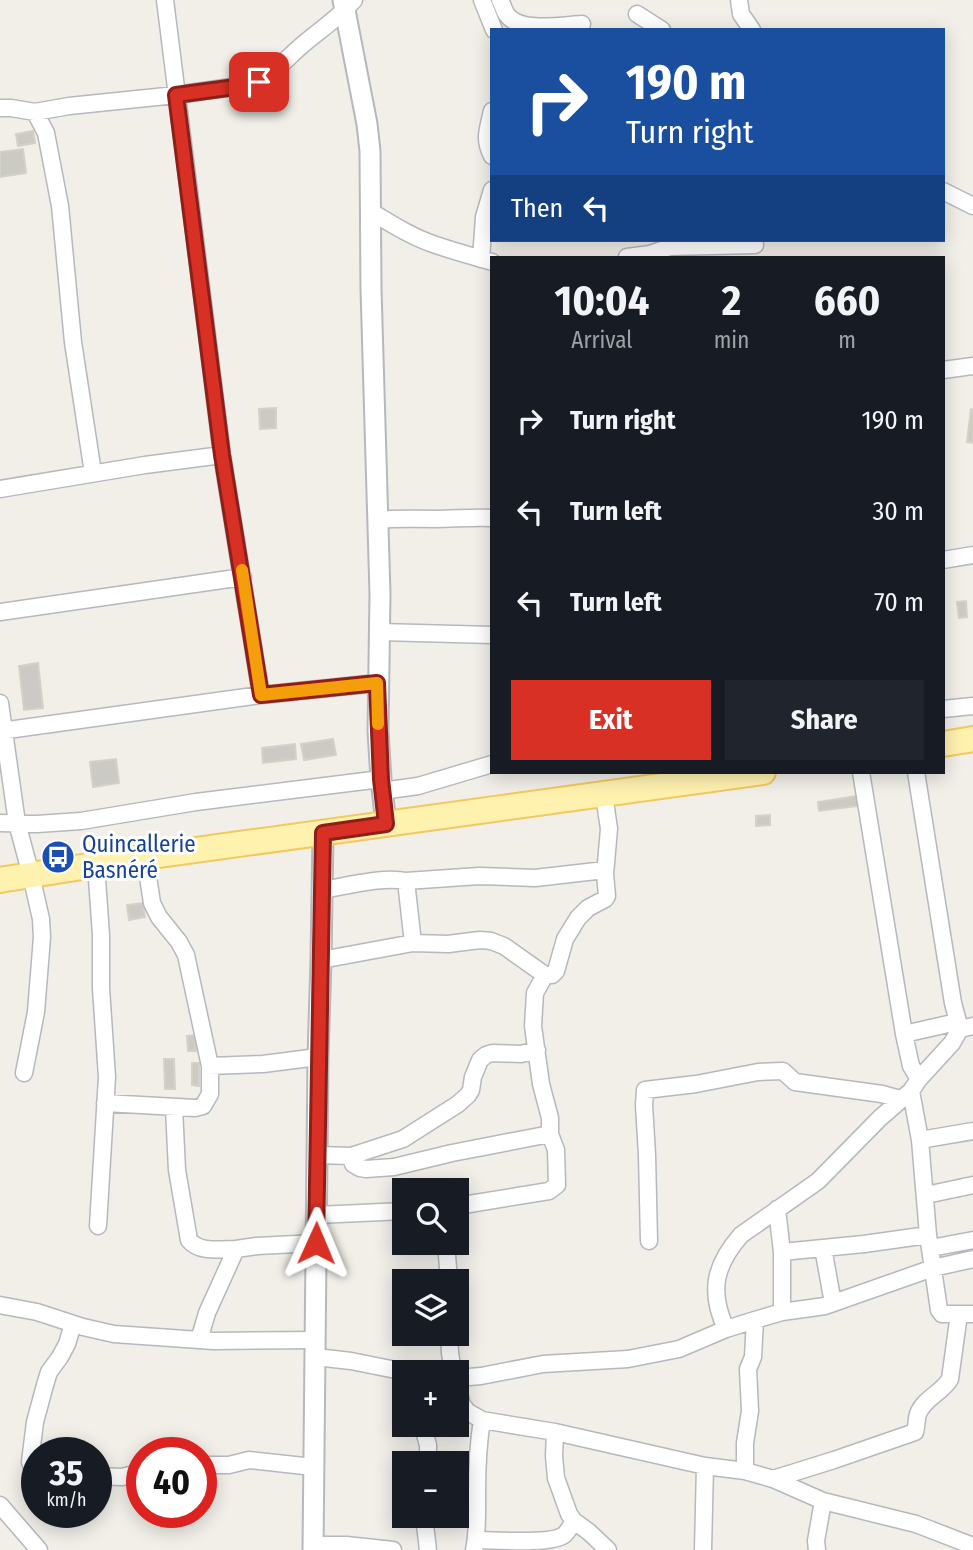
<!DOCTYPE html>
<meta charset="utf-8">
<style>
body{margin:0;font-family:"Fira Sans Condensed",sans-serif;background:#20242c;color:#f1f3f6;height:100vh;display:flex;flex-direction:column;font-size:26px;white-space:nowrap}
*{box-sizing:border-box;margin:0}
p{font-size:23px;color:#9ea1a6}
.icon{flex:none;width:38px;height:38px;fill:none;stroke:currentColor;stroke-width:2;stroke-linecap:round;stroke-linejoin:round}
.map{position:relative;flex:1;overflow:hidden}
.drawer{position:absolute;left:490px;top:256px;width:455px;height:518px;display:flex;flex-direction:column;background:#171b24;border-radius:0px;box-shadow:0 4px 18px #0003}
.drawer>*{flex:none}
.hud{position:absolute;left:490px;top:28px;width:455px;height:214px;border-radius:0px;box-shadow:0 4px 18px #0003;background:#1a4fa0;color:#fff;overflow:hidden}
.controls{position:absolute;left:392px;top:1178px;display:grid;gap:14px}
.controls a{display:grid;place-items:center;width:77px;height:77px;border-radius:0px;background:#171b24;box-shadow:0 4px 18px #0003;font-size:35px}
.speed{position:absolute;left:21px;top:1437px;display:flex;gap:14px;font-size:35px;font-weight:700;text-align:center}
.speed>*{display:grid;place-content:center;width:91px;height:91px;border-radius:50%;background:#171b24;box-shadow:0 4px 18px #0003;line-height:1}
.speed small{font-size:18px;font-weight:400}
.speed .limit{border:10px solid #d22;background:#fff;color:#111}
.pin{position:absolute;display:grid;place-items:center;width:60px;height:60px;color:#fff;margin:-30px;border-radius:14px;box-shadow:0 4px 10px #0006}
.me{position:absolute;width:77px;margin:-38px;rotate:1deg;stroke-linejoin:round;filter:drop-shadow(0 0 5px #0008)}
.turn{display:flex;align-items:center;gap:24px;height:147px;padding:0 21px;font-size:32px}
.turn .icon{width:91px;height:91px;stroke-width:2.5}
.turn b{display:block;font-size:49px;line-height:60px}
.then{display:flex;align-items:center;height:66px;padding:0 21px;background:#0003;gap:14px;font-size:26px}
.eta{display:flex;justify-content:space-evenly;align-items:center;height:119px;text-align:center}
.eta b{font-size:42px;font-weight:700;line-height:49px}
.primary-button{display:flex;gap:14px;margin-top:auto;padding:14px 21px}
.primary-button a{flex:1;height:80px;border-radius:0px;background:#d93025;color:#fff;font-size:28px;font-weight:700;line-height:80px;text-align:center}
.primary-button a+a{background:#20242c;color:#f1f3f6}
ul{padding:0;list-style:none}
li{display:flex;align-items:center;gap:21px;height:91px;padding:0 21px}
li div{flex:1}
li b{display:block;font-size:26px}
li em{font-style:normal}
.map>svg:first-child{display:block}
</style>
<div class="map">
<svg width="973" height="1550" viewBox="0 0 973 1550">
<rect width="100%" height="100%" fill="#f1efe8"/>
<path fill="#cccac5" stroke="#d6d1c6" stroke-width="2" d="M 33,131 L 35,143 L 18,146 L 16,134 Z
M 23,149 L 26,173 L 0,177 L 0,152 Z
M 276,408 L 276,428 L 260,429 L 259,409 Z
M 971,409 L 973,410 L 973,443 L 967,442 Z
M 966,601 L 967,617 L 959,618 L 957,602 Z
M 38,663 L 43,708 L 24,710 L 19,666 Z
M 333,739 L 336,755 L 304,760 L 301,744 Z
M 295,744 L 296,759 L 263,763 L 262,748 Z
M 116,759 L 119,783 L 93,787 L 90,762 Z
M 857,796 L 858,806 L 819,811 L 818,802 Z
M 770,815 L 770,825 L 756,826 L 756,816 Z
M 143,903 L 145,917 L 129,920 L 127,905 Z
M 195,1035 L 196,1051 L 188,1051 L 187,1036 Z
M 164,1059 L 174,1059 L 175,1089 L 165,1089 Z
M 192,1063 L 199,1063 L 199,1086 L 192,1085 Z"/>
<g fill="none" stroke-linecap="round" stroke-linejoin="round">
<defs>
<path id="minor" d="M 165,0 L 222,455
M 482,0 L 494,30
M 500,0 C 503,5 504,11 507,15 C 520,33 563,25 582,24
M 739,0 L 741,14 L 752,30
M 637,14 L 662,30
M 0,108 L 11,108 L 35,112 L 69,106 L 176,95 L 252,84 C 271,77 285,60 300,47 C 318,31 338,19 354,0
M 492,111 C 488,130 483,138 492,156
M 35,112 L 46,133 L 60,206 L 73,342 L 93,473
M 943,191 L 973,206
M 370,211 C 390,223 410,236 433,244 C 453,251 472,256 492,262
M 627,257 L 650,254 L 670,247 L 755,245
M 481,259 L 484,217 L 492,190
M 943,370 L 973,366
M 0,489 L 145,465 L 222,455 L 261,695
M 378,520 C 397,518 415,519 435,519 C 454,519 473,517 492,518
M 943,560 L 973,555
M 0,612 L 243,577
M 380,632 L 492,635
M 0,703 L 17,823 L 31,875 L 41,919 L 42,937 L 36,1012 L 24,1073
M 943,709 L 973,706
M 0,731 L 261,695 L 377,683
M 861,772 L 904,1034 L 911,1066 L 919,1079
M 916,772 L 953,1003 L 960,1029
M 382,791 L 418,786 L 492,764
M 0,823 L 37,824 L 81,821 L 196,802 L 381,779
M 96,865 L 101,935 L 101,988 L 107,1077 L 98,1226
M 406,881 L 479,876 L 535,878 L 605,870
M 323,890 C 346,886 384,876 406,881 L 413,943
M 321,960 L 413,943 L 448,944 L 480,940 L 491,941 L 504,946 L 545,975
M 904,1034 L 957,1022
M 210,1066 L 263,1064 L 318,1057
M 911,1091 L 920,1140 L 928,1235 L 939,1310 L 942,1314 L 973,1314
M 105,1103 L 195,1108 L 203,1106 L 210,1094 L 210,1066 L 186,955 L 179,942 L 159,917 L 152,903 L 145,857
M 174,1108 L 177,1170 L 189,1240 C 199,1253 221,1249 236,1249
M 920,1140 L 973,1131
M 317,1155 L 351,1156 L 403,1139 L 458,1104 L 468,1095 L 471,1090 L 473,1077 L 480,1060 L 486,1055 L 492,1053 L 521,1054 L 537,1050
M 351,1156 L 353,1164 L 360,1168 L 366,1169 L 394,1167 L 452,1153 L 550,1134
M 926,1195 L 973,1185
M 457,1206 L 549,1191 L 557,1185 L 556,1150 L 550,1134 L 550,1118 L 541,1084 L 533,1026 L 535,993 L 545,975 L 552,975 L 556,971 L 565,939 L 578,918 L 588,908 L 605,899 L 607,896 L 605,874 L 609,829 L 604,795
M 777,1209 L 782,1252 L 782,1312
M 317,1215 L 404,1211
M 649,1241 L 647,1155 L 644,1105 L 645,1090 L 696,1084 L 758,1072 L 783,1071 L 795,1082 L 882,1094 L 900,1099
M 446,1242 L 449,1281
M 823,1248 L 833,1303
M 931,1248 L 973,1240
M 782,1252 L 864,1244 L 928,1235
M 0,1305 L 37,1312 L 83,1327 L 114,1334 L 214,1341 L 316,1340
M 726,1329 C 709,1292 714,1266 741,1235 L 818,1181 L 880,1118 L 911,1091 L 919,1079 L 952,1043 L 960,1029 L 973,1026
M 449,1334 L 450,1353 L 453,1372
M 199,1340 L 207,1313 L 236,1249 L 257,1246 L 316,1243
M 316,1357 L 351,1361 L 406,1372
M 457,1378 L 481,1376 L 543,1364 L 628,1359 L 679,1349 L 726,1329 L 755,1320 L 782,1312 L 825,1306 L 933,1268 L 973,1259
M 457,1385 L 462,1405 L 468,1412 L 482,1420 L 555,1432 L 705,1466 L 745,1471 L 773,1479 L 823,1501 L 916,1524 L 973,1546
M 422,1424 L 428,1445 L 428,1463
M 555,1432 L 554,1456 L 556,1478 L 569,1514 L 574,1521 L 589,1532 L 608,1550
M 201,1465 L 229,1465 L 249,1460 L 313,1467
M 37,1468 L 32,1467 L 30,1462 L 35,1422 L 45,1385 L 49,1372 L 60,1357 L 67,1344 L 73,1324
M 745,1471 L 745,1443 L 750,1411 L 748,1369 L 753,1357 L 755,1320
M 96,1476 L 122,1477 L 142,1472
M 773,1479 L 834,1460 L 915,1432 C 917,1426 916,1420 918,1414 C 924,1398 942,1393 950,1379 L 959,1314
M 0,1505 L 39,1550
M 424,1516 L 428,1550
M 476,1540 C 495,1540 550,1545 564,1535 C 568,1532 571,1525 574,1521
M 313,1545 L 346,1545 L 393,1550
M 474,1550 C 478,1532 477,1512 477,1493 C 477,1469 478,1444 482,1420
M 703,1550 L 705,1466
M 817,1550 L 816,1541 L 823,1501"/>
<path id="tertiary" d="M 343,0 L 367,124 L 370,151 L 371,289 L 380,594 L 378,731 L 381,779 L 386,824
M 313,1550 L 318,1057 L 321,960 L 323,833"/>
<path id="primary" d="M 943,744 L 973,739
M 0,880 L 145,857 L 763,772"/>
</defs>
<use href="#minor" stroke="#b5b8bc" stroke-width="19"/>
<use href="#tertiary" stroke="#b5b8bc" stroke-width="23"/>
<use href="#primary" stroke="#f2c960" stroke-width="28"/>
<use href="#minor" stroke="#fff" stroke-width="16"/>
<use href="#tertiary" stroke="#fff" stroke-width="19"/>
<use href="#primary" stroke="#fff2af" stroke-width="24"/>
</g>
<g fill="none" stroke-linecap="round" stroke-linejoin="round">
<defs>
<path id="route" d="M 259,82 L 243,86 L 176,95 L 222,455 L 261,695 L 377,683 L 381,779 L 386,824 L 323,833 L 316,1243"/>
</defs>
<use href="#route" stroke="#8d1f18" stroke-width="18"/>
<use href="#route" stroke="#d93025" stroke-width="12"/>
<path stroke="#f59e0b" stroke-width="12" d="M 242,570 L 261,695 L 377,683 L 378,724"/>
</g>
<defs>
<symbol id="bus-disc" viewBox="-11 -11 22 22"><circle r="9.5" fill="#1a4fb4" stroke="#fff"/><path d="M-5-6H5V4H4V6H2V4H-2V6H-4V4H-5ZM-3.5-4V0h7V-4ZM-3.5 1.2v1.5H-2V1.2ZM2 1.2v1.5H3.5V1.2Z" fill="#fff"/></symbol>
</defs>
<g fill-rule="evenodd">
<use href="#bus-disc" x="39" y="838" width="38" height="38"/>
</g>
<g text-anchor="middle" stroke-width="6" stroke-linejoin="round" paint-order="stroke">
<g font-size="23" fill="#164399" stroke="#fff" text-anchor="start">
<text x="82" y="852">Quincallerie<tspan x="82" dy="26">Basnéré</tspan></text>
</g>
</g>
</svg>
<div class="controls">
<a><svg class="icon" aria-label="search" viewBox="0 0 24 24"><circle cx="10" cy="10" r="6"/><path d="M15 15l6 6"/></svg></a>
<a><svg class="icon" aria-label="layers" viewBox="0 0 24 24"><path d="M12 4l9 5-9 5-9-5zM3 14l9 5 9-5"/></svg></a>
<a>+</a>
<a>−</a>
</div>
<div class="speed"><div>35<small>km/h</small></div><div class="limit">40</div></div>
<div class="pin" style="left:259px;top:82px;background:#d93025"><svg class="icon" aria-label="arrive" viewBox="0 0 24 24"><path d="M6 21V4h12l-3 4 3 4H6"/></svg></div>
<svg class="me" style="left:316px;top:1243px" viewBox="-20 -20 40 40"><path d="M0-17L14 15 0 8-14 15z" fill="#d93025" stroke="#fff" stroke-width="4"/></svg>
<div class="hud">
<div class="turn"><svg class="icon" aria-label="right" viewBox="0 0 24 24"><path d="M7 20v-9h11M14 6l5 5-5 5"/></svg><div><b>190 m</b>Turn right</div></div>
<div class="then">Then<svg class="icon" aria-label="left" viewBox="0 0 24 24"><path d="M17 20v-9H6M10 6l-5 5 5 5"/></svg></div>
</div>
<section class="drawer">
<div class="eta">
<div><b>10:04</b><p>Arrival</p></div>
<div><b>2</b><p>min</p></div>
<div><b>660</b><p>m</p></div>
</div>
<ul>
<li><svg class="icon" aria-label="right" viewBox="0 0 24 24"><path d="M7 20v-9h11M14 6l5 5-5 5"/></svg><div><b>Turn right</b></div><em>190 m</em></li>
<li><svg class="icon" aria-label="left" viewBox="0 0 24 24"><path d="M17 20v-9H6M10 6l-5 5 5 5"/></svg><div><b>Turn left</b></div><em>30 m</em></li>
<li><svg class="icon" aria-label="left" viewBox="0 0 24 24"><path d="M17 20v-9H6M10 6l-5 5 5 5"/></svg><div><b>Turn left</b></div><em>70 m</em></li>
</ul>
<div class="primary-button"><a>Exit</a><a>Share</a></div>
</section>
</div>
